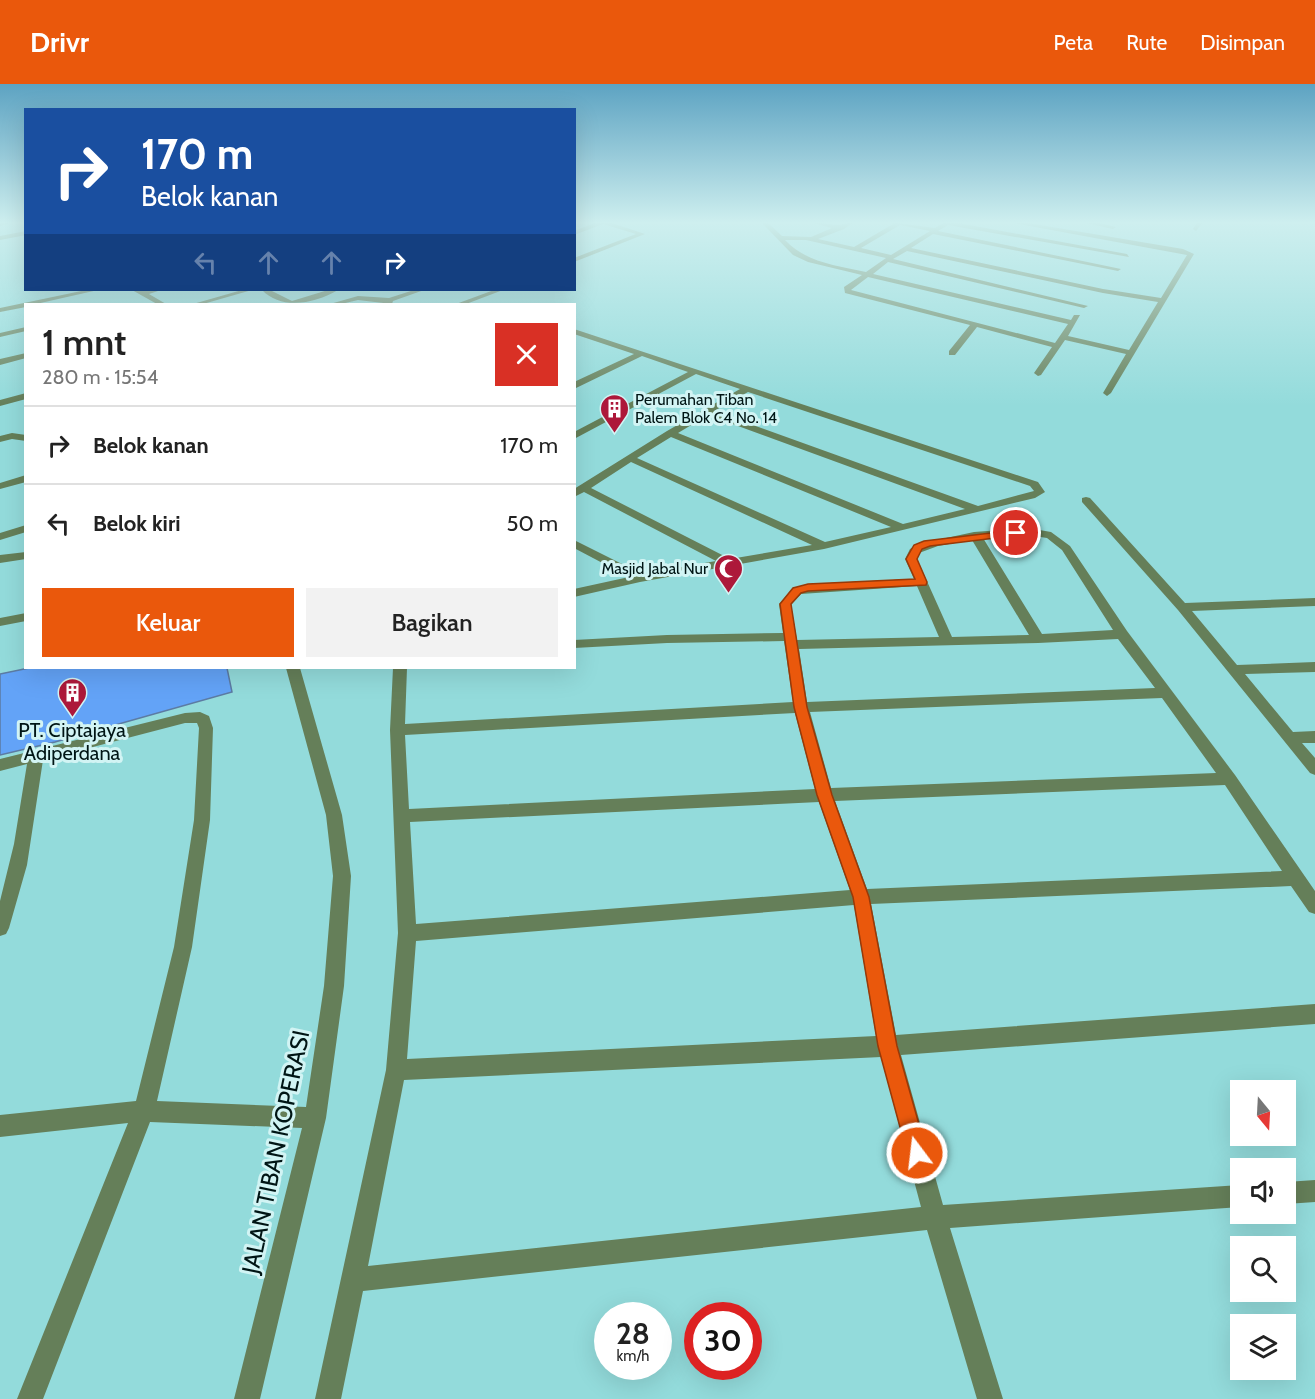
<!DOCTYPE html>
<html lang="id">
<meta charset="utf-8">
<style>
body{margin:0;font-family:Cabin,sans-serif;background:#f2f2f2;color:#222;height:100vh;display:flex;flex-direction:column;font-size:22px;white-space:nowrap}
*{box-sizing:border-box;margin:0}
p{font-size:20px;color:#767676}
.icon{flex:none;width:33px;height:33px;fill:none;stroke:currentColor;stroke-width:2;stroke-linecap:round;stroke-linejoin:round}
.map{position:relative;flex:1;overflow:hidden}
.details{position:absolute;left:24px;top:219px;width:552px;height:366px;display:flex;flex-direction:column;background:#fff;border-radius:0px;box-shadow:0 6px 24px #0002}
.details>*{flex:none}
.top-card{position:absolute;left:24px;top:24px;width:552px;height:183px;border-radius:0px;box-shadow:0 6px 24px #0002;background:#1a4fa0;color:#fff;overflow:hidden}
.needle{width:39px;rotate:162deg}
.tools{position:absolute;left:1230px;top:996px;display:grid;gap:12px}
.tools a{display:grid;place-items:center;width:66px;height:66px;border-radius:0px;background:#fff;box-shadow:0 6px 24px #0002;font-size:30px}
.speed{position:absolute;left:594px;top:1218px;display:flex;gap:12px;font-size:30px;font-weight:700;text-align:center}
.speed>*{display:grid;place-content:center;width:78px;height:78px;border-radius:50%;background:#fff;box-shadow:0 6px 24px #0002;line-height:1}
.speed small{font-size:15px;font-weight:400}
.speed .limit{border:9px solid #d22;background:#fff;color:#111}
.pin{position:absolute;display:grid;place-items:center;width:51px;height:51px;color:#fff;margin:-26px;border:3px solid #fff;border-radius:50%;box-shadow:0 2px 6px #0007}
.me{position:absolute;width:66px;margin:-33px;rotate:345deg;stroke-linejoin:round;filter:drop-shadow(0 0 4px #0008)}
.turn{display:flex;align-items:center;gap:21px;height:126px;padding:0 18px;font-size:27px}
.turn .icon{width:78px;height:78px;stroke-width:2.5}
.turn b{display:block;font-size:42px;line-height:51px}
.lanes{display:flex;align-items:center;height:57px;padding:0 18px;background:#0003;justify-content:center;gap:30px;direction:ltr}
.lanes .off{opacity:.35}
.round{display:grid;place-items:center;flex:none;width:63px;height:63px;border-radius:0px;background:#f2f2f2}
.summary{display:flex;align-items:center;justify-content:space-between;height:102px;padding:0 18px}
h1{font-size:36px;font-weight:600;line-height:45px}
.cta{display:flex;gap:12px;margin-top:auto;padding:12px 18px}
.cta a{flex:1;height:69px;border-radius:0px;background:#ea580c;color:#fff;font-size:24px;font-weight:600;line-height:69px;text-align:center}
.cta a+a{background:#f2f2f2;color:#222}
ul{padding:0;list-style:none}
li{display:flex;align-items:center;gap:18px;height:78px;padding:0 18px;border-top:2px solid #e0e0e0}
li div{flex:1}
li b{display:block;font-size:22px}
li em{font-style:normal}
header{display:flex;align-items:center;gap:36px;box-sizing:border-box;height:84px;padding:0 30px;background:#ea580c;color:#fff}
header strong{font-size:28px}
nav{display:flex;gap:33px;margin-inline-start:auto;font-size:21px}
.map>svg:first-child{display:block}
</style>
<header>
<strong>Drivr</strong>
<nav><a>Peta</a><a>Rute</a><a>Disimpan</a></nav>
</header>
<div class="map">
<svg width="1315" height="1315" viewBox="0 0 1315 1315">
<rect width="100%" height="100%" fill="#93dbdb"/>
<path fill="#63a3f7" stroke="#5c7ba3" stroke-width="1.5" d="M 29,584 L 227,584 L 232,608 L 55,658 L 0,671 L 0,590 Z"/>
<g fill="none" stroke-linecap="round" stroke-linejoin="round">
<path fill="#657f59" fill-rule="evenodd" d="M 0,138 L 14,138 L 0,142 Z
M 597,138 L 609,138 L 645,150 L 574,178 L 574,174 L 636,150 L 603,140 L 574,151 L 574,147 Z
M 761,138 L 767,138 L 782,152 L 811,153 L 832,144 L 810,138 L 838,141 L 854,138 L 844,145 L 818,155 L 854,163 L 893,140 L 889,138 L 935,144 L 945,138 L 953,138 L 1127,170 L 1129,173 L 948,141 L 938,147 L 1121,185 L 1118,187 L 933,150 L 911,164 L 1103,205 L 1161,214 L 1187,171 L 1008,138 L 1022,138 L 1183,165 L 1194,170 L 1111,309 L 1107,312 L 1103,309 L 1126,270 L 1065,256 L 1041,291 L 1038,292 L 1034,289 L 1052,263 L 977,243 L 955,271 L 949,271 L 949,267 L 970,241 L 845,209 L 844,203 L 862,191 L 808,178 L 793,171 ZM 900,141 L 930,147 L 891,171 L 861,164 ZM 785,156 L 806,156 L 886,174 L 866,188 C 835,181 807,179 785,156 ZM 907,167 L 1103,209 L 1158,218 L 1129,266 L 1068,252 L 1080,231 L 1074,231 L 1071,236 L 873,190 L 888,178 L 1084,224 L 1088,222 L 893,175 ZM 868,193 L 1068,240 L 1055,259 L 851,206 Z
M 1081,138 L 1095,138 L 1116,143 L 1113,145 Z
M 1197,138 L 1203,138 L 1196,147 L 1193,145 Z
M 26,147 L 26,151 L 0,156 L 0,152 Z
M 86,206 L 98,206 L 36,220 L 26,220 L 26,223 L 0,228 L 0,224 Z
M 132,206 L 161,206 L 149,210 L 166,220 L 157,220 Z
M 242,206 L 252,206 L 203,220 L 193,220 Z
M 262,206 L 270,206 L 292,217 L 328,206 L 338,206 C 314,220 281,226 262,206 Z
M 414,206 L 424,206 L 393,217 L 392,220 L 358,216 L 341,220 L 330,220 L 358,212 L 389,214 Z
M 494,206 L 503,206 L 466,220 L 456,220 Z
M 26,243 L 26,247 L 0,253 L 0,249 Z
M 574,245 L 1038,398 L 1045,408 L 1035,414 L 824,465 L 640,498 L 574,513 L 574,505 L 629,493 L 574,464 L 574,456 L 642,490 L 716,477 L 584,408 L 574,413 L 574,405 L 667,347 L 740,305 L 696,290 L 574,355 L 574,348 L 688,288 L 642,272 L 574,305 L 574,298 L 634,270 L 574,250 ZM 748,308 L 1030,402 L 1034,407 L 978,422 L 714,327 ZM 708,331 L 965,425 L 903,440 L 678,349 ZM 671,353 L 891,443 L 825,458 L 637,374 ZM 631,378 L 812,461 L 730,475 L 591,404 Z
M 26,269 L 26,274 L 0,281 L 0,275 Z
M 26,309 L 26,315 L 0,322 L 0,316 Z
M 12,349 L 26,351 L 26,357 L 12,355 L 0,358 L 0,352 Z
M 26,391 L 26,398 L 0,405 L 0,399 Z
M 1086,413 L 1090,414 L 1185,519 L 1315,514 L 1315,522 L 1192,527 L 1237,581 L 1315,578 L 1315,588 L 1245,590 L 1293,648 L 1315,647 L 1315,659 L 1302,659 L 1315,674 L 1315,691 L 1310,689 L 1178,526 L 1082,418 L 1082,414 Z
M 26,441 L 26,448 L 0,456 L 0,449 Z
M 1028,444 L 1051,448 L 1070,462 L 1127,547 L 1235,691 L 1315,807 L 1315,830 L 1309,828 L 1291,802 L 871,820 L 896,951 L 1315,920 L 1315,940 L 901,971 L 943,1121 L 1240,1101 L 1240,1123 L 950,1144 L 1003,1315 L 977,1315 L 927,1146 L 363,1207 L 341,1315 L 315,1315 L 386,986 L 398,849 L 390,646 L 393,584 L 407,584 L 405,640 L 793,618 L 784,557 L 667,559 L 574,564 L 574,556 L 667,551 L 783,549 L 779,520 L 793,504 L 808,500 L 914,495 L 905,475 L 910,465 L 918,460 L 974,448 ZM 1028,451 L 1047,454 L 1062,466 L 1113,546 L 1042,550 L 983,454 ZM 972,456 L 1029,551 L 952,553 L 917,475 L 919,469 L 938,462 ZM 917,502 L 939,553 L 797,556 L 791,521 L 801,510 ZM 1118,555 L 1155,604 L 807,618 L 799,565 L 1038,559 ZM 1162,614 L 1216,689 L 831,704 L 810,628 ZM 795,629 L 815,705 L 409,725 L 405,651 ZM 1225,701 L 1282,787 L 867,805 L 835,717 ZM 819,718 L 850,806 L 416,840 L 410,738 ZM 854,821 L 876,952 L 407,975 L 416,857 ZM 881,973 L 921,1123 L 368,1182 L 404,996 Z
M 26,468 L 26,475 L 0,479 L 0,471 Z
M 26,529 L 26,537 L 0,542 L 0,534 Z
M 286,584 L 300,584 L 342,731 L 351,792 L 344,902 L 326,1034 L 260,1315 L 234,1315 L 302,1044 L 150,1038 L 43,1315 L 17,1315 L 128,1039 L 0,1053 L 0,1031 L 136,1017 L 174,863 L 194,736 L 199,644 L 197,639 L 185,639 L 43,676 L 27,781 L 9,844 L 6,850 L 0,852 L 0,817 L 14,760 L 27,680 L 0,687 L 0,675 L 185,629 L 200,628 L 209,632 L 213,644 L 210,736 L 192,863 L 157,1017 L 306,1023 L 324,902 L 333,792 L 326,731 Z
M 1315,1096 L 1315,1118 L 1286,1120 L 1286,1098 Z"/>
</g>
<linearGradient id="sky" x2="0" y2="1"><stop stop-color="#5da3c2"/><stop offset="0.43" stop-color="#ceefef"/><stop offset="1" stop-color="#ceefef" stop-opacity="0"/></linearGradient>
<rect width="1315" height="322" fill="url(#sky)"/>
<path fill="#ea580c" stroke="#983908" stroke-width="1.5" d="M 1016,446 L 1021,449 L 1020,451 L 930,462 L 922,465 L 917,475 L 927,498 L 926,501 L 808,507 L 801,509 L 791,520 L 807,623 L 832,711 L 869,813 L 897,962 L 927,1069 L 924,1076 L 917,1079 L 910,1076 L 907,1069 L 878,962 L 853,813 L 817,711 L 794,623 L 780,520 L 793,504 L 808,500 L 915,495 L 906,475 L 914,461 L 924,457 Z"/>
<defs>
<symbol id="building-pin" viewBox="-11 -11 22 30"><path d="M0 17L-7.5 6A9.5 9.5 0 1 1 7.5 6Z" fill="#ad183a" stroke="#d2f4f4"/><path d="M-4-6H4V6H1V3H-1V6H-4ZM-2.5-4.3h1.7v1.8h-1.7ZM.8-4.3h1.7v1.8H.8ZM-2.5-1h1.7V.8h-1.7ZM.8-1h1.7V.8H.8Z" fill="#fff"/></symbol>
<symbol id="mosque-pin" viewBox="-11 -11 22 30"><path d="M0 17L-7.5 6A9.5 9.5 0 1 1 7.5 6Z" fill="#ad183a" stroke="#d2f4f4"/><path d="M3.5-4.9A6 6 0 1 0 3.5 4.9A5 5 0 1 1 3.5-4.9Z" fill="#fff"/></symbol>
</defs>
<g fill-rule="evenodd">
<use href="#building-pin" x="598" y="308" width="33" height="45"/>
<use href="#mosque-pin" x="712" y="468" width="33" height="45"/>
<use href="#building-pin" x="56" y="592" width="33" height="45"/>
</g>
<g text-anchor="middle" stroke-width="6" stroke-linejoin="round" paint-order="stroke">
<g font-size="16" fill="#001515" stroke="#d2f4f4" text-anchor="start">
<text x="635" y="321">Perumahan Tiban<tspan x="635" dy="18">Palem Blok C4 No. 14</tspan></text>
<text x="708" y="490" text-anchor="end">Masjid Jabal Nur</text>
</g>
<g font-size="20" fill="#001515" stroke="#d2f4f4">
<text x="72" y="653">PT. Ciptajaya<tspan x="72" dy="23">Adiperdana</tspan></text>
</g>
<g font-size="24" fill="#001515" stroke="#d2f4f4">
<text transform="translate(276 1068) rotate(-78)" y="8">JALAN TIBAN KOPERASI</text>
</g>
</g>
</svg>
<div class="tools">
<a><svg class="needle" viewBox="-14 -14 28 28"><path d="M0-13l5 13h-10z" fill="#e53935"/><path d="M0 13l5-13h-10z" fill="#767676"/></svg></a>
<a><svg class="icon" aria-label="sound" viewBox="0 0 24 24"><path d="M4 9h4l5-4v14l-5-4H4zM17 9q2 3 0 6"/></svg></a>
<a><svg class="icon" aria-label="search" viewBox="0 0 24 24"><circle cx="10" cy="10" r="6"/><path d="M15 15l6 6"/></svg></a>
<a><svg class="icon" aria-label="layers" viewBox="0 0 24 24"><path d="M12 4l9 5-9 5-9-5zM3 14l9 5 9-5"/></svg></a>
</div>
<div class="speed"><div>28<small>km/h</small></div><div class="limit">30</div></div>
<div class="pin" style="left:1016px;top:449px;background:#d93025"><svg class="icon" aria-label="arrive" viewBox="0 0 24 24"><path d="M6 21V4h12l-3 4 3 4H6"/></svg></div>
<svg class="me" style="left:917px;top:1069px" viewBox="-20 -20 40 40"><circle r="17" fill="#ea580c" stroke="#fff" stroke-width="3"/><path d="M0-11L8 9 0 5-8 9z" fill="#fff"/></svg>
<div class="top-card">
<div class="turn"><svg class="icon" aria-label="right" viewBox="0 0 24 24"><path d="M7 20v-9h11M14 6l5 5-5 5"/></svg><div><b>170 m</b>Belok kanan</div></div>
<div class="lanes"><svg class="icon off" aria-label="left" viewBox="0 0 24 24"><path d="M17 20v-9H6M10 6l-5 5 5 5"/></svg><svg class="icon off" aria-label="ahead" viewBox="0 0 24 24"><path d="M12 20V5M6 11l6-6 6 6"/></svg><svg class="icon off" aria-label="ahead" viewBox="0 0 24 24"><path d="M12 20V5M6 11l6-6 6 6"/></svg><svg class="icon" aria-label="right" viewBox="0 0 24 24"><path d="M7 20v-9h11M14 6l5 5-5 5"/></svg></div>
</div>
<section class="details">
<div class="summary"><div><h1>1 mnt</h1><p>280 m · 15:54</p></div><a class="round" style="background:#d93025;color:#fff"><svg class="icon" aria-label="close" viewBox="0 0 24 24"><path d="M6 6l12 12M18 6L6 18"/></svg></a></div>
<ul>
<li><svg class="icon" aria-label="right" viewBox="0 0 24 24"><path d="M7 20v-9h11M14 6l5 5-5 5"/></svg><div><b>Belok kanan</b></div><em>170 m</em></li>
<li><svg class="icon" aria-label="left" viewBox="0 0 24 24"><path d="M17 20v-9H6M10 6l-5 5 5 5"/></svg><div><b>Belok kiri</b></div><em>50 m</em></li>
</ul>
<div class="cta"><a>Keluar</a><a>Bagikan</a></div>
</section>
</div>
